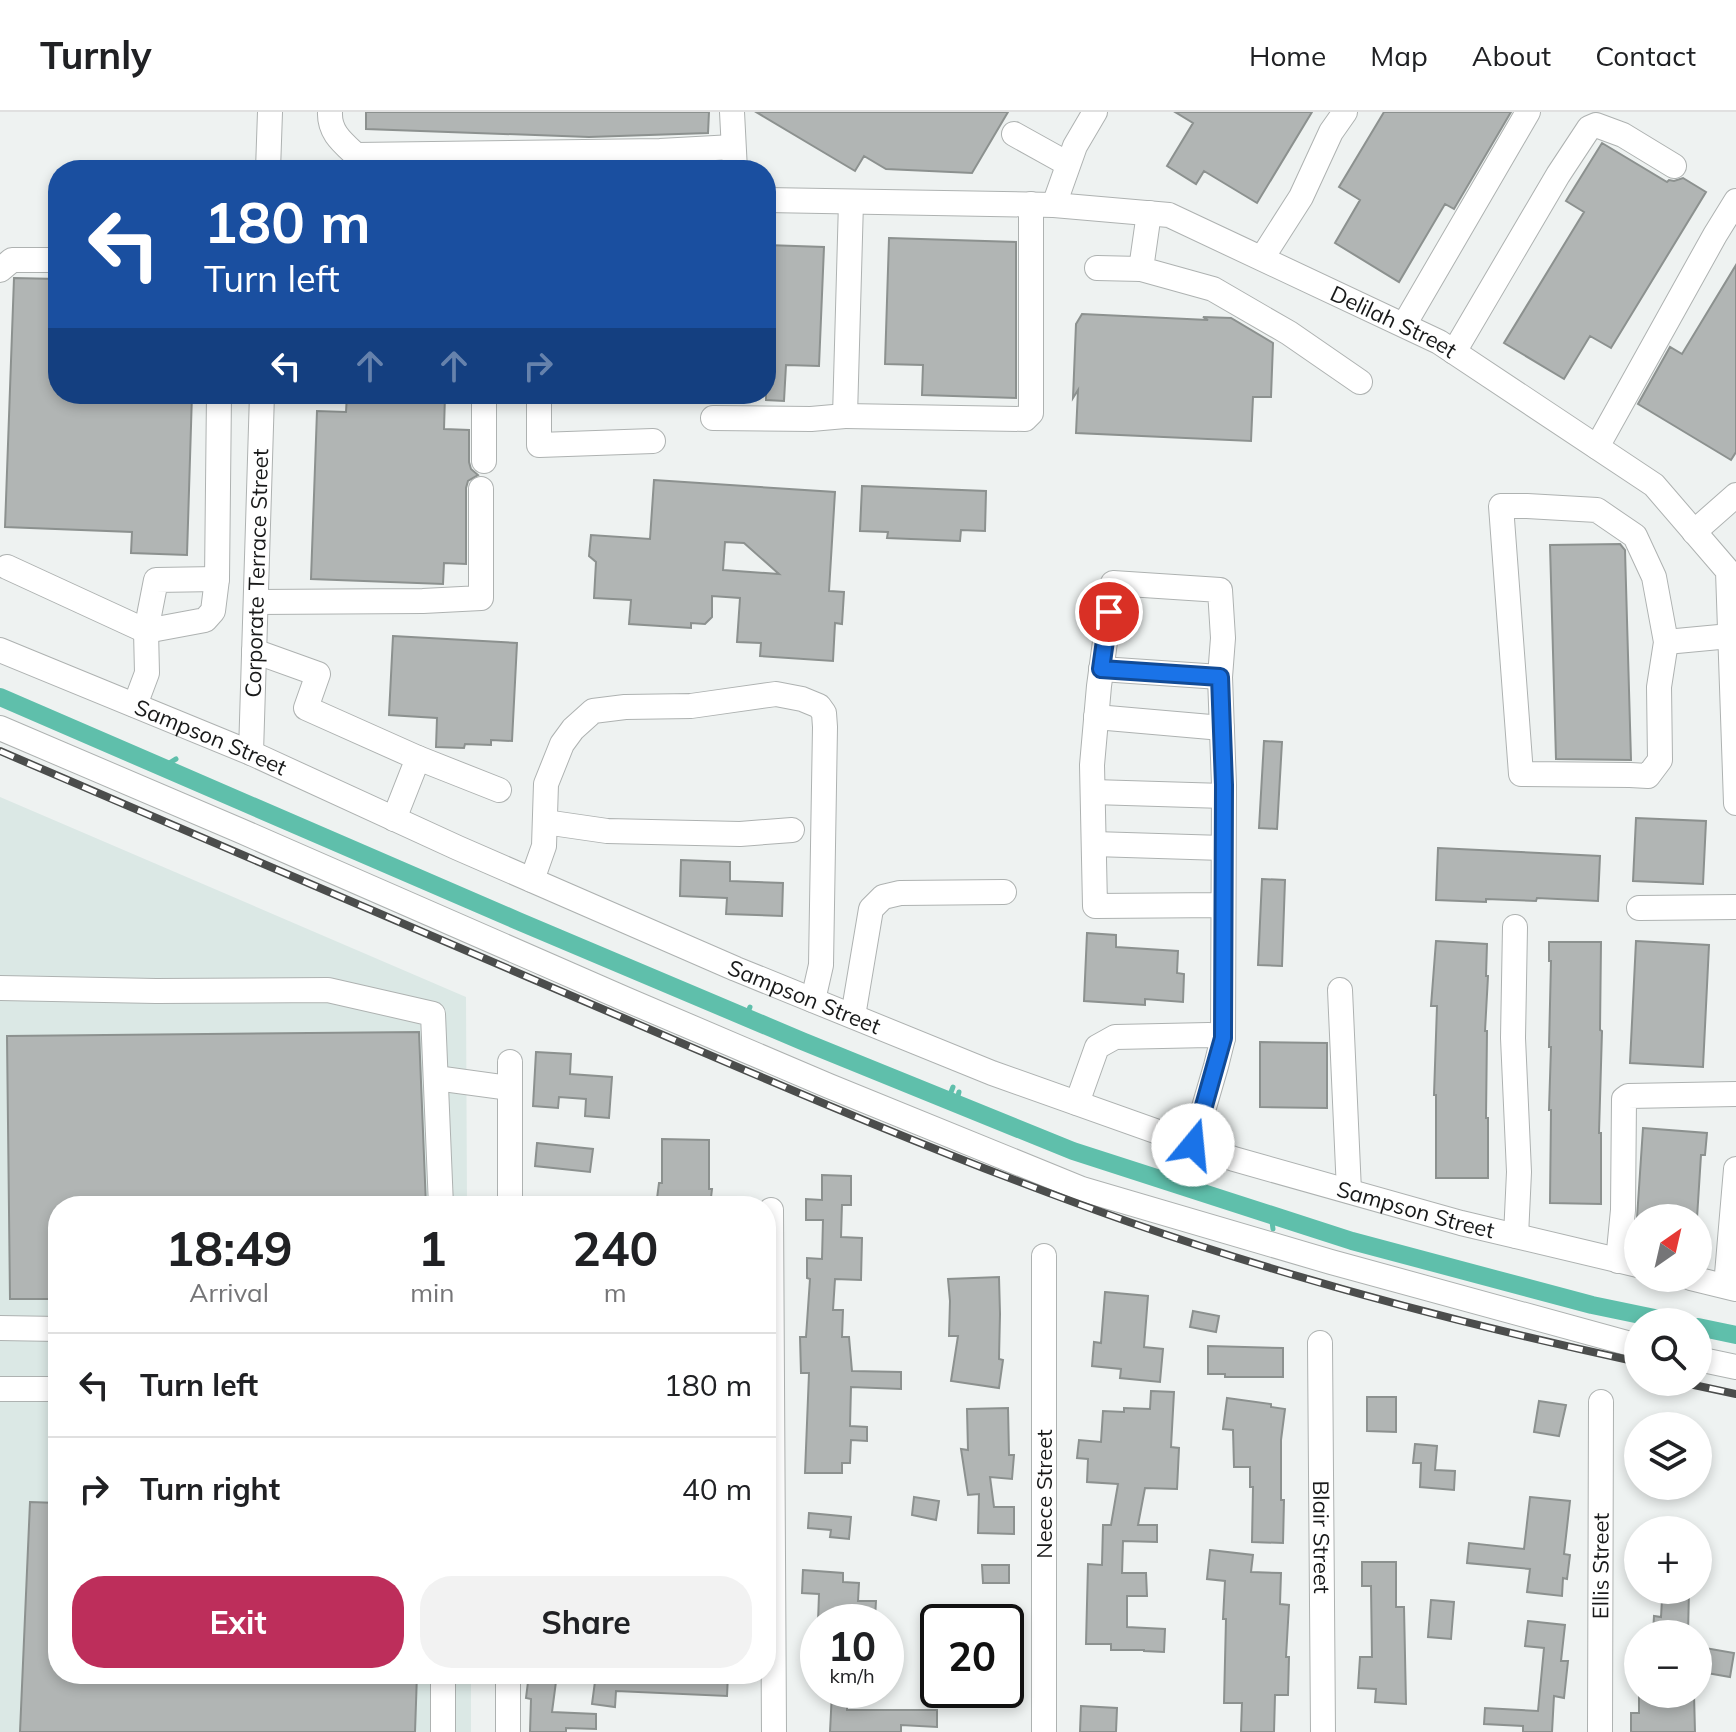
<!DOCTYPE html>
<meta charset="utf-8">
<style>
body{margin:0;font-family:Mulish,sans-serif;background:#f2f2f2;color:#202124;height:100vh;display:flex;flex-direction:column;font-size:30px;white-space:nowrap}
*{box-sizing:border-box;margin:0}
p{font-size:26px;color:#757577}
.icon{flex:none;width:44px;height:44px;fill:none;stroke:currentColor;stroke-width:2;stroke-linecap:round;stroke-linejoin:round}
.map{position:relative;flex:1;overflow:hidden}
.panel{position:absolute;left:48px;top:1084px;width:728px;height:488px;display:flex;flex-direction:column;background:#fff;border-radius:32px;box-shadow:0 4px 12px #0003}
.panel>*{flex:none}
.banner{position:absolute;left:48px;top:48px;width:728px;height:244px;border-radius:32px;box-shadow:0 4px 12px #0003;background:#1a4fa0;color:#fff;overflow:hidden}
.needle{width:52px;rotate:34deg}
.fabs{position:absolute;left:1624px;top:1092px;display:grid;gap:16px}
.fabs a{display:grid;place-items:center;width:88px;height:88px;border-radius:50%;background:#fff;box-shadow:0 4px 12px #0003;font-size:40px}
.speed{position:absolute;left:800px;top:1492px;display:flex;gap:16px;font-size:40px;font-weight:700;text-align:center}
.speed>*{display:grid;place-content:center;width:104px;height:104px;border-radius:50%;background:#fff;box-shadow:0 4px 12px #0003;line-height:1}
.speed small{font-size:20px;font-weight:400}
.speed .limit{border:4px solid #111;border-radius:12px;background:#fff;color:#111}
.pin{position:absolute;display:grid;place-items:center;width:68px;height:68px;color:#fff;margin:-34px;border:4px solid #fff;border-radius:50%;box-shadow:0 2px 8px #0007}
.me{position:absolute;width:88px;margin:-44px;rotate:17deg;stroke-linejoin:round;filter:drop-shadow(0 0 6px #0008)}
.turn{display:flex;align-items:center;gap:28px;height:168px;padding:0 24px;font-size:36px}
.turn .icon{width:104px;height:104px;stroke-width:2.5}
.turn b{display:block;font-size:56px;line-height:68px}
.lanes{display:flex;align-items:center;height:76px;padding:0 24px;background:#0003;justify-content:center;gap:40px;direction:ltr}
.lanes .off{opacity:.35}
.eta{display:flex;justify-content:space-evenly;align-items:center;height:136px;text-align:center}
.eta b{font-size:48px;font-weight:700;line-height:56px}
.action{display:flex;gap:16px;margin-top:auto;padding:16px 24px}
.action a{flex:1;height:92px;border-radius:32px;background:#bd2e5b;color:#fff;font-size:32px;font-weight:700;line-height:92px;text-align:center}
.action a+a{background:#f2f2f2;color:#202124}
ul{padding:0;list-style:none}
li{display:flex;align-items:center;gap:24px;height:104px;padding:0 24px;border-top:2px solid #e0e0e0}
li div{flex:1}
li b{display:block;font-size:30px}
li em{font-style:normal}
header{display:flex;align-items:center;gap:48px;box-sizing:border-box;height:112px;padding:0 40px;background:#fff;border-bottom:2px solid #e0e0e0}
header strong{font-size:38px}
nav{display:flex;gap:44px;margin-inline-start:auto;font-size:28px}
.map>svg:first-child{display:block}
</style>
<header>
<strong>Turnly</strong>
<nav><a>Home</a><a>Map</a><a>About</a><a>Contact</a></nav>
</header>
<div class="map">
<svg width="1736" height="1620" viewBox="0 0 1736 1620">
<rect width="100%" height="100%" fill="#eef2f1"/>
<path fill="#dbe8e5" d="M 0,685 L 466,885 L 467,1094 L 58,1094 L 58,1562 L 471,1562 L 471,1620 L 0,1620 Z"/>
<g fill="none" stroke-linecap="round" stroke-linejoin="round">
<path stroke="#5fbfab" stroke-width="5" d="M 163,655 L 176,647
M 746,905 L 750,895
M 948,988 L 953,975
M 956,991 L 959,980
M 1271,1103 L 1273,1117
M 1736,1223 L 1736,1222"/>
<path stroke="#5fbfab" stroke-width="18" d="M 0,585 L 518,809 L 802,929 L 1073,1039 L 1352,1129 L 1592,1193 L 1674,1210
M 1698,1215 L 1736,1223"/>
</g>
<path fill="#b1b5b4" stroke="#8c918f" stroke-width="2" fill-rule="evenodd" d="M 366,0 L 709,0 L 708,21 L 589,25 L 366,17 Z
M 756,0 L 1008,0 L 972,61 L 886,57 L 864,44 L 855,59 Z
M 1175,0 L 1312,0 L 1257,91 L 1204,59 L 1196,72 L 1167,54 L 1193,11 Z
M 1384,0 L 1511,0 L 1454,97 L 1445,92 L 1399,170 L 1335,131 L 1360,88 L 1339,75 Z
M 1602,31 L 1667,70 L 1669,68 L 1674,69 L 1683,66 L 1706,80 L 1611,236 L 1590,224 L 1564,267 L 1504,231 L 1584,100 L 1566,89 Z
M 889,126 L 1016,130 L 1016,286 L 922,283 L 923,253 L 885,252 Z
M 766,133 L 824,135 L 819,254 L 786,253 L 784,289 L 766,288 Z
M 1736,153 L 1736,340 L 1731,348 L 1638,292 L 1670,235 L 1682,242 Z
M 14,166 L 58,167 L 58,282 L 192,282 L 187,443 L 131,441 L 132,420 L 5,415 Z
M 1082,202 L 1208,208 L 1203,205 L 1231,206 L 1273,231 L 1271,285 L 1253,285 L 1251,329 L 1076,321 L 1078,278 L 1073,286 L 1076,212 Z
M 347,282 L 445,283 L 444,317 L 469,318 L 469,350 L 471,357 L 478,363 L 468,369 L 466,376 L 466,452 L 444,451 L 443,472 L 311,467 L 317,299 L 346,300 Z
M 654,368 L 835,380 L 829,479 L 844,480 L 842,512 L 835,511 L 833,549 L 760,544 L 761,531 L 737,530 L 740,486 L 712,484 L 712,505 L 705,512 L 691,511 L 691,516 L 629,512 L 631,488 L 594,486 L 596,450 L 589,444 L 591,423 L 650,427 ZM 725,430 L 744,431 L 779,462 L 723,458 Z
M 862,374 L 986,379 L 985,419 L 961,418 L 960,429 L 887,426 L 888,420 L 860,419 Z
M 1620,432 L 1625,438 L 1631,648 L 1556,647 L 1550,433 Z
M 393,524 L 517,531 L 512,629 L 491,628 L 491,633 L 465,632 L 464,636 L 436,635 L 437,606 L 389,603 Z
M 1264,629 L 1282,630 L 1277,717 L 1259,716 Z
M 1636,706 L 1706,709 L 1703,772 L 1633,769 Z
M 1438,736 L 1600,744 L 1598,789 L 1537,786 L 1536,789 L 1486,787 L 1486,790 L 1436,788 Z
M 681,748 L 730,750 L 730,769 L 783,771 L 782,804 L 726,802 L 727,786 L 680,784 Z
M 1262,767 L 1285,768 L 1282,854 L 1258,853 Z
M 1087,821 L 1116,823 L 1116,835 L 1178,839 L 1177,861 L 1184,862 L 1183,890 L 1145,887 L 1145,893 L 1084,889 Z
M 1436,829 L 1487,832 L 1486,864 L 1488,864 L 1485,919 L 1487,919 L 1486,1006 L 1488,1006 L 1488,1066 L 1436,1066 L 1436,983 L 1434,983 L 1437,894 L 1431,894 Z
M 1636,829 L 1709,833 L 1703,955 L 1630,951 Z
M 1549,830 L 1601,830 L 1600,918 L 1602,919 L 1599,1021 L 1601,1021 L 1601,1092 L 1550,1091 L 1551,998 L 1549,998 L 1551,935 L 1549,935 L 1551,849 L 1549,849 Z
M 419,920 L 426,1094 L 58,1094 L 58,1187 L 10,1187 L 7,924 Z
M 1260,930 L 1327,931 L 1327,996 L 1260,995 Z
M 536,940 L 571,942 L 570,962 L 612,965 L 609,1006 L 585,1004 L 586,987 L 559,985 L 558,996 L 533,994 Z
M 1643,1016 L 1707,1021 L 1705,1043 L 1701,1043 L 1697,1106 L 1637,1106 Z
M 662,1027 L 709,1028 L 709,1077 L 712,1077 L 710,1094 L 656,1094 L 659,1071 L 662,1071 Z
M 537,1031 L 593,1037 L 590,1060 L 535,1054 Z
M 822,1063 L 851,1064 L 851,1093 L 842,1093 L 841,1125 L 862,1126 L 861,1168 L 835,1167 L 833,1198 L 843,1198 L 842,1225 L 849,1225 L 852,1259 L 901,1260 L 901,1277 L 851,1275 L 850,1314 L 867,1315 L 867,1329 L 851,1328 L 850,1351 L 842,1351 L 842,1361 L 805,1361 L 809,1261 L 801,1261 L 800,1225 L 806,1225 L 810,1167 L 807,1166 L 807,1146 L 822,1147 L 823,1108 L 806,1108 L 806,1087 L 822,1088 Z
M 999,1165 L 1000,1202 L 999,1247 L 1003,1248 L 999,1276 L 951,1269 L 958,1224 L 949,1224 L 950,1189 L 948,1167 Z
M 1105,1180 L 1148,1184 L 1144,1235 L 1163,1237 L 1160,1270 L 1120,1266 L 1121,1257 L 1092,1254 L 1094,1230 L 1101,1231 Z
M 1193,1199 L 1219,1204 L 1216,1220 L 1190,1215 Z
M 1208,1234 L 1283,1236 L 1283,1265 L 1225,1265 L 1225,1262 L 1208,1262 Z
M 1151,1279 L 1174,1280 L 1171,1335 L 1179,1336 L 1177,1377 L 1145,1376 L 1138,1413 L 1157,1413 L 1157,1430 L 1123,1429 L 1122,1461 L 1146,1461 L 1147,1484 L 1127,1484 L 1127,1515 L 1165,1517 L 1164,1540 L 1144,1539 L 1144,1538 L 1111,1538 L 1111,1532 L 1086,1532 L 1088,1452 L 1102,1453 L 1103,1413 L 1111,1413 L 1118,1372 L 1087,1370 L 1088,1347 L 1077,1346 L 1079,1328 L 1101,1330 L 1103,1299 L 1124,1300 L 1124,1296 L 1150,1297 Z
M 1367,1285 L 1396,1285 L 1396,1320 L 1367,1319 Z
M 1227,1286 L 1271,1292 L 1271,1295 L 1285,1297 L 1281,1328 L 1281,1388 L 1284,1388 L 1283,1431 L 1252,1430 L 1253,1375 L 1250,1375 L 1250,1355 L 1234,1355 L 1233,1318 L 1223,1317 Z
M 1539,1289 L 1566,1293 L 1559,1324 L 1534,1320 Z
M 1008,1296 L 1009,1343 L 1014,1343 L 1012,1367 L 990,1365 L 994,1395 L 1014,1395 L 1014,1422 L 978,1421 L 979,1382 L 968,1383 L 961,1337 L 968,1338 L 967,1297 Z
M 1415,1332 L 1437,1334 L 1435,1358 L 1455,1359 L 1454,1378 L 1420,1375 L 1421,1351 L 1413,1351 Z
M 914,1385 L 939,1389 L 936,1408 L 912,1403 Z
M 1530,1385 L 1570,1389 L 1564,1442 L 1570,1443 L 1567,1467 L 1563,1466 L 1562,1484 L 1527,1480 L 1530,1457 L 1467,1451 L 1469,1431 L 1524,1437 Z
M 30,1390 L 58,1391 L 58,1562 L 417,1562 L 415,1620 L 20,1620 Z
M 809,1401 L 851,1405 L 849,1427 L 830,1425 L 831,1418 L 808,1416 Z
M 1210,1438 L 1253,1443 L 1251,1460 L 1281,1461 L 1280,1492 L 1289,1493 L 1286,1545 L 1289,1545 L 1288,1583 L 1275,1583 L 1274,1620 L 1241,1620 L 1242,1591 L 1224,1591 L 1226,1507 L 1223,1507 L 1225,1469 L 1207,1467 Z
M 1362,1450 L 1396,1450 L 1396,1495 L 1404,1495 L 1406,1592 L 1375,1590 L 1376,1577 L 1358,1576 L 1360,1545 L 1372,1545 L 1371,1474 L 1362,1474 Z
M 982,1453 L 1009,1453 L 1009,1471 L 983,1471 Z
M 803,1458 L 843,1461 L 843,1470 L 859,1471 L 858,1489 L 876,1489 L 875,1506 L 841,1505 L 841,1510 L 818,1510 L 819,1482 L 802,1481 Z
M 1674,1478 L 1689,1478 L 1688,1522 L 1653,1522 L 1654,1504 L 1661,1505 L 1662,1487 L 1674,1488 Z
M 1431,1488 L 1454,1490 L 1451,1527 L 1428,1525 Z
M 1528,1509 L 1565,1513 L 1561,1549 L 1568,1549 L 1564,1586 L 1554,1584 L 1552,1620 L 1523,1620 L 1523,1614 L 1484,1612 L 1485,1596 L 1538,1599 L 1544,1536 L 1525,1534 Z
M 1705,1536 L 1734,1541 L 1730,1565 L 1701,1560 Z
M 529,1562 L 557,1562 L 552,1600 L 596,1602 L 596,1617 L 566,1616 L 566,1620 L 530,1620 L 531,1587 L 526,1586 Z
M 596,1562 L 728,1562 L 727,1584 L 616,1579 L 615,1595 L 592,1592 Z
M 926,1578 L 1016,1578 L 1016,1592 L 927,1593 Z
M 832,1580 L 847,1581 L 847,1598 L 937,1598 L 937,1615 L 901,1613 L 901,1620 L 830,1620 Z
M 1639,1582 L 1694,1582 L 1695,1620 L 1631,1620 L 1631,1601 L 1639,1601 Z
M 1081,1594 L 1117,1596 L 1116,1620 L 1080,1620 Z"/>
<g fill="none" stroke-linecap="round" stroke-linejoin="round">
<defs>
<g id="minor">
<path d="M 330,0 C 329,20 342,30 356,43 L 660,39 L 733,35"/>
<path d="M 732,0 L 735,58"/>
<path d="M 1014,22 L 1068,52"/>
<path d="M 268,58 L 270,0"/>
<path id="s1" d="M 766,88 L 1054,93 L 1169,103 L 1439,230 L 1654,373 L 1728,459 L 1736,691"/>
<path d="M 851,90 L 845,304 L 1025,307 L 1031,301 L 1031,92"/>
<path d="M 1054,93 L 1075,34 L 1095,0"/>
<path d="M 1149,101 L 1141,157 L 1213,177 L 1289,221 L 1360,270"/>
<path d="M 1262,146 L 1301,85 L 1331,20 L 1345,0"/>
<path d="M 1097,156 L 1141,157"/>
<path d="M 0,158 L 12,148 L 58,148"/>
<path d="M 1404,213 L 1528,0"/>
<path d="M 1454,240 L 1558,63 L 1589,16 L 1596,13 L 1623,23 L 1674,54"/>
<path d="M 484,282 L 484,349"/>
<path d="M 539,282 L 539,333 L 653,329"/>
<path d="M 713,306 L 811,307 L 845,304"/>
<path d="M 1597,335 L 1715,123 L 1736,89"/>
<path d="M 1501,394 L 1527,394 L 1597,398 L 1635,424 L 1654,465 L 1666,530 L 1659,575 L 1660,648 L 1648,664 L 1630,663 L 1521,662 Z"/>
<path d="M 1694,420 L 1736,383"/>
<path d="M 7,455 L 146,519 L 205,508 L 213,499 L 217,467 L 219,282"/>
<path d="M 256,490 L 423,489 L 481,486 L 481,377"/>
<path d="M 1666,530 L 1730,524"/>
<path id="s2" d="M 0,538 L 251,641 L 458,736 L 736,857 L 992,961 L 1234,1047 L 1461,1111 L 1638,1153"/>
<path d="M 254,539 L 318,562 L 306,596 L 418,646 L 394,707"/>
<path d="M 1101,557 L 1220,565"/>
<path d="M 135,593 L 147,561 L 146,519 L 156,468 L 217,467"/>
<path d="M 1096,605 L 1222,616"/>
<path d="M 0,616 L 241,719 L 625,887 L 829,974 L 1082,1077 L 1331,1150 L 1638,1234"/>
<path id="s3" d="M 251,641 L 262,282"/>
<path d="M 418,646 L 499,678"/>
<path d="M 1093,680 L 1224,684"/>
<path d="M 545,710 L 607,719 L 740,722 L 792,718"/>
<path d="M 1094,732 L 1223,736"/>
<path d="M 532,768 L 544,734 L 546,672 L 562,632 L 573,617 L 593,599 L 625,595 L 691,594 L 776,582 L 802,587 L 819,594 L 824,601 L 825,615 L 821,853 L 813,888"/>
<path d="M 1639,796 L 1736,795"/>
<path d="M 1515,815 L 1513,926 L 1519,1060 L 1516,1124"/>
<path d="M 0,876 L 156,879 L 328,878 L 433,902 L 441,1094"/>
<path d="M 1340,878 L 1349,1079"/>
<path d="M 853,904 L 871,797 L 883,785 L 900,781 L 1004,780"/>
<path d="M 436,966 L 510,976"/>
<path d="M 1077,991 L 1097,935 L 1115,925 L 1209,923 L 1223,926"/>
<path d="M 1193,1033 L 1216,954 L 1223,926 L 1224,673 L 1220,565 L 1223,526 L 1220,478 L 1113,471 L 1099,574 L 1092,653 L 1095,794 L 1223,793"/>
<path d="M 510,1094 L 510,950"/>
<path d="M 771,1098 L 774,1620"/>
<path d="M 1618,1149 L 1623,1098 L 1624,987 L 1628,984 L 1736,982"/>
<path d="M 1691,1166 L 1736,1177"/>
<path d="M 1726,1174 L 1736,1057"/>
<path d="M 0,1216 L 58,1217"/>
<path id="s4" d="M 1320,1231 L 1323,1620"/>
<path d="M 1698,1247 L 1736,1255"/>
<path d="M 0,1277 L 58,1277"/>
<path d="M 443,1620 L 443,1562"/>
<path d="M 508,1620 L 508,1562"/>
<path d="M 1044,1620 L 1044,1144"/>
<path id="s5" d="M 1600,1620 L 1601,1290"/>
</g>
</defs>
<use href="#minor" stroke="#aeb2b1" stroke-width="26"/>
<use href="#minor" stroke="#fff" stroke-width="24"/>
<defs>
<path id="rail" d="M 0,639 C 202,726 405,812 607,899 C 779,973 952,1048 1129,1110 C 1295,1168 1466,1213 1638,1250
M 1680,1270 L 1736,1282"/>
</defs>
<use href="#rail" stroke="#4b4d4c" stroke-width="8"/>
<use href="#rail" stroke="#fff" stroke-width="5" stroke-dasharray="15" stroke-linecap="butt"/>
</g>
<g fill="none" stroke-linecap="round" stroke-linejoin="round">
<defs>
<path id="route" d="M 1109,500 L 1101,557 L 1220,565 L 1224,673 L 1223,926 L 1193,1033"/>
</defs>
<use href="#route" stroke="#114b97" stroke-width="20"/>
<use href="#route" stroke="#1a73e8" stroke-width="14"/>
</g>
<g text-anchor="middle" stroke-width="7" stroke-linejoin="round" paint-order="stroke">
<g font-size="22" fill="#181919" stroke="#fff">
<text dy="8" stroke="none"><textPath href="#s1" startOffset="652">Delilah Street</textPath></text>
<text dy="8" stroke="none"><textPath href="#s3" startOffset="180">Corporate Terrace Street</textPath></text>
<text dy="8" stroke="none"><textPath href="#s2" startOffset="228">Sampson Street</textPath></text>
<text dy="8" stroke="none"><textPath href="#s2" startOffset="876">Sampson Street</textPath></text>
<text dy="8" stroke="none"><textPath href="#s2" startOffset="1524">Sampson Street</textPath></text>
<text transform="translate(1044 1382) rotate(-90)" y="8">Neece Street</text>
<text dy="8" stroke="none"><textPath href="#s4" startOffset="194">Blair Street</textPath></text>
<text dy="8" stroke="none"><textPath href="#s5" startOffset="166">Ellis Street</textPath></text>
</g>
</g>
</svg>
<div class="fabs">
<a><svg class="needle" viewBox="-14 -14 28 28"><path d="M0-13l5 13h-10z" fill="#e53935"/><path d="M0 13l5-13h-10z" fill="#757577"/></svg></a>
<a><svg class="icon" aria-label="search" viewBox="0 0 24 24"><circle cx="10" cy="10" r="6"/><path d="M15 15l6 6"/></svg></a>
<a><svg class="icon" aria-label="layers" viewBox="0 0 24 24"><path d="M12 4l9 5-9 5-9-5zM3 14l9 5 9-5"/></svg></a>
<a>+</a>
<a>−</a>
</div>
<div class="speed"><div>10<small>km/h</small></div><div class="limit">20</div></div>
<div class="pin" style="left:1109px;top:500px;background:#d93025"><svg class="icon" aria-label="arrive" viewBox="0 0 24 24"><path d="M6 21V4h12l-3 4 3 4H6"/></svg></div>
<svg class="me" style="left:1193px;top:1033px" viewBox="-20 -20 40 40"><circle r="19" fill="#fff"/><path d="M0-13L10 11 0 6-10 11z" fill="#1a73e8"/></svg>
<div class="banner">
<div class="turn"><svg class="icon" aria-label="left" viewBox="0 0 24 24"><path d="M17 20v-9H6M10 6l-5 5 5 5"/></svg><div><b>180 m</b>Turn left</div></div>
<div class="lanes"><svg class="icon" aria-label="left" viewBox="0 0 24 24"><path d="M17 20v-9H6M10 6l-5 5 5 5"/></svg><svg class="icon off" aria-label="ahead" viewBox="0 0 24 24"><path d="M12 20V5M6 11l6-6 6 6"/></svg><svg class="icon off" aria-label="ahead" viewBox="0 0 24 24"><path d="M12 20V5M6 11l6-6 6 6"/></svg><svg class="icon off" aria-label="right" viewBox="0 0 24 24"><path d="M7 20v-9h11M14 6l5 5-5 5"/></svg></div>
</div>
<section class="panel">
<div class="eta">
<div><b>18:49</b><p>Arrival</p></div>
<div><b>1</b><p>min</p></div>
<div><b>240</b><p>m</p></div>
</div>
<ul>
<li><svg class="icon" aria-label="left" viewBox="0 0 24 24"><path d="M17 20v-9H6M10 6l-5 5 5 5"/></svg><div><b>Turn left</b></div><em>180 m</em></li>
<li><svg class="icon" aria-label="right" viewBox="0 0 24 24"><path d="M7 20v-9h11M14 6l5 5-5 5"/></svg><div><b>Turn right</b></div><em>40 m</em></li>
</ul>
<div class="action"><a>Exit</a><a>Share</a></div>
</section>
</div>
